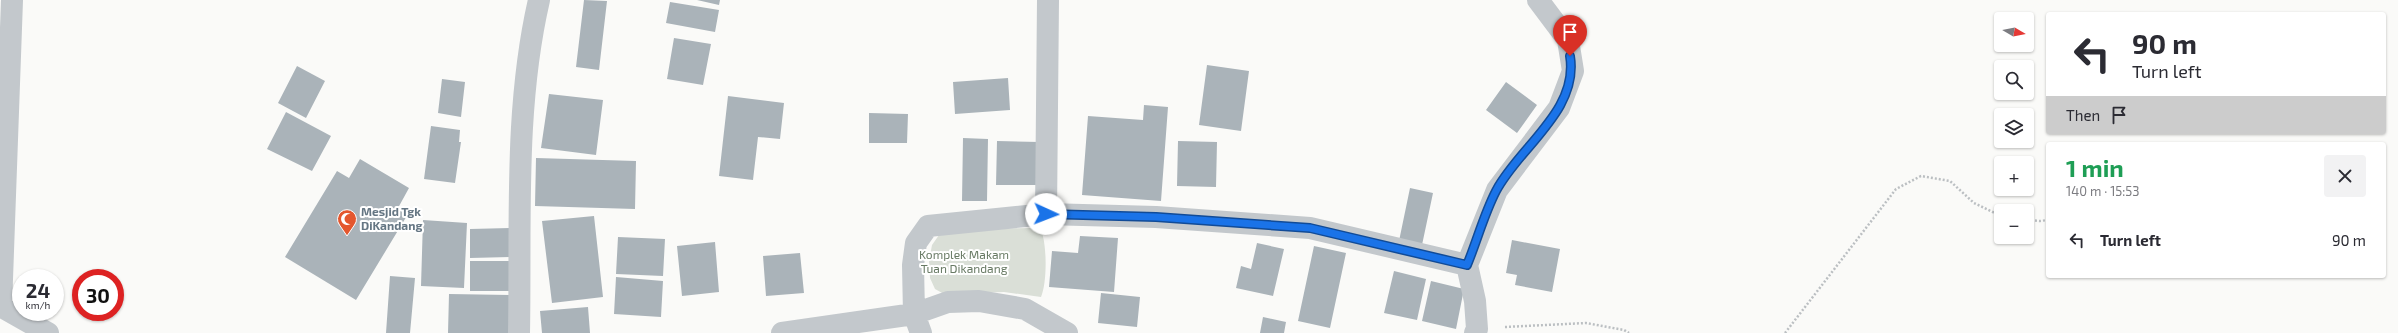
<!DOCTYPE html>
<meta charset="utf-8">
<style>
body{margin:0;font-family:"Exo 2",sans-serif;background:#f2f2f3;color:#2b2b33;height:100vh;display:flex;flex-direction:column;font-size:15px;white-space:nowrap}
*{box-sizing:border-box;margin:0}
p{font-size:13px;color:#7c7c81}
.icon{flex:none;width:22px;height:22px;fill:none;stroke:currentColor;stroke-width:2;stroke-linecap:round;stroke-linejoin:round}
.map{position:relative;flex:1;overflow:hidden}
.panel{position:absolute;left:2046px;top:142px;width:340px;height:136px;display:flex;flex-direction:column;background:#fff;border-radius:4px;box-shadow:0 1px 3px #0004}
.panel>*{flex:none}
.hud{position:absolute;left:2046px;top:12px;width:340px;height:122px;border-radius:4px;box-shadow:0 1px 3px #0004;background:#fff;color:#2b2b33;overflow:hidden}
.needle{width:26px;rotate:100deg}
.fabs{position:absolute;left:1994px;top:12px;display:grid;gap:8px}
.fabs a{display:grid;place-items:center;width:40px;height:40px;border-radius:4px;background:#fff;box-shadow:0 1px 3px #0004;font-size:20px}
.speed{position:absolute;left:12px;top:269px;display:flex;gap:8px;font-size:20px;font-weight:700;text-align:center}
.speed>*{display:grid;place-content:center;width:52px;height:52px;border-radius:50%;background:#fff;box-shadow:0 1px 3px #0004;line-height:1}
.speed small{font-size:10px;font-weight:400}
.speed .limit{border:6px solid #d22;background:#fff;color:#111}
.pin{position:absolute;display:grid;place-items:center;width:34px;height:34px;color:#fff;margin:-41px -17px;border-radius:50% 50% 50% 0;rotate:-45deg;box-shadow:0 0 4px #0007}
.pin .icon{rotate:45deg}
.me{position:absolute;width:44px;margin:-22px;rotate:92deg;stroke-linejoin:round;filter:drop-shadow(0 0 3px #0008)}
.turn{display:flex;align-items:center;gap:14px;height:84px;padding:0 20px;font-size:18px}
.turn .icon{width:52px;height:52px;stroke-width:2.5}
.turn b{display:block;font-size:28px;line-height:34px}
.then{display:flex;align-items:center;height:38px;padding:0 20px;background:#0003;gap:8px;font-size:15px}
.round{display:grid;place-items:center;flex:none;width:42px;height:42px;border-radius:4px;background:#f2f2f3}
.overview{display:flex;align-items:center;justify-content:space-between;height:68px;padding:0 20px}
h1{font-size:24px;font-weight:700;line-height:30px;color:#1e9e55}
ul{padding:0;list-style:none}
li{display:flex;align-items:center;gap:12px;height:60px;padding:0 20px}
li div{flex:1}
li b{display:block;font-size:15px}
li em{font-style:normal}
.map>svg:first-child{display:block}
</style>
<div class="map">
<svg width="2398" height="333" viewBox="0 0 2398 333">
<rect width="100%" height="100%" fill="#fafaf8"/>
<path fill="#dadfd7" d="M 1033,228 L 1042,233 C 1047,248 1047,283 1041,297 L 1004,292 L 944,294 L 935,289 L 930,278 L 929,261 L 932,245 L 939,235 L 974,229 Z"/>
<path fill="#aab3b9" d="M 584,0 L 607,1 L 599,70 L 576,67 Z
M 697,0 L 720,0 L 719,5 Z
M 670,2 L 719,10 L 715,32 L 666,23 Z
M 674,38 L 711,44 L 703,85 L 667,79 Z
M 1207,65 L 1249,71 L 1241,131 L 1199,125 Z
M 297,66 L 325,81 L 306,118 L 278,103 Z
M 1008,78 L 1010,110 L 955,114 L 953,82 Z
M 442,79 L 465,82 L 461,117 L 438,113 Z
M 1506,82 L 1537,105 L 1517,133 L 1486,110 Z
M 549,94 L 603,100 L 596,155 L 541,148 Z
M 728,96 L 784,103 L 780,139 L 758,137 L 753,180 L 719,176 Z
M 1144,105 L 1168,107 L 1161,201 L 1082,195 L 1088,116 L 1143,120 Z
M 286,112 L 331,136 L 312,171 L 267,149 Z
M 869,113 L 908,114 L 907,143 L 869,143 Z
M 431,126 L 460,130 L 459,142 L 461,142 L 455,183 L 424,179 Z
M 963,138 L 988,139 L 987,201 L 962,201 Z
M 997,141 L 1039,142 L 1038,185 L 996,185 Z
M 1178,141 L 1217,142 L 1216,187 L 1177,186 Z
M 536,158 L 636,161 L 635,209 L 535,206 Z
M 360,159 L 409,188 L 398,208 L 408,214 L 356,300 L 285,257 L 337,171 L 349,178 Z
M 1410,188 L 1433,193 L 1422,245 L 1399,241 Z
M 594,216 L 603,297 L 552,303 L 542,221 Z
M 423,220 L 467,223 L 464,288 L 421,286 Z
M 512,228 L 513,257 L 470,258 L 470,229 Z
M 1080,236 L 1118,238 L 1114,292 L 1049,287 L 1052,251 L 1078,253 Z
M 618,237 L 665,239 L 663,276 L 616,274 Z
M 1512,240 L 1560,249 L 1552,292 L 1515,285 L 1517,275 L 1506,273 Z
M 715,242 L 719,292 L 682,296 L 677,246 Z
M 1257,243 L 1284,249 L 1273,296 L 1236,288 L 1241,266 L 1251,269 Z
M 1314,246 L 1346,253 L 1330,328 L 1298,321 Z
M 800,253 L 804,293 L 766,296 L 763,256 Z
M 470,261 L 513,261 L 513,291 L 470,291 Z
M 1394,271 L 1426,279 L 1417,320 L 1384,313 Z
M 390,276 L 415,278 L 410,333 L 386,333 Z
M 616,277 L 663,281 L 661,317 L 614,314 Z
M 1431,281 L 1464,289 L 1456,329 L 1422,321 Z
M 1101,293 L 1140,297 L 1137,327 L 1098,323 Z
M 449,294 L 511,295 L 510,333 L 448,333 Z
M 588,307 L 590,333 L 542,333 L 540,311 Z
M 1263,317 L 1286,322 L 1284,333 L 1260,333 Z"/>
<g fill="none" stroke-linecap="round" stroke-linejoin="round">
<path stroke="#bbbfc2" stroke-width="2.5" stroke-dasharray="2 2" stroke-linecap="butt" d="M 2027,220 L 2040,221 L 2048,220
M 1505,327 L 1586,323 L 1624,330 L 1629,333
M 1785,333 L 1896,189 L 1921,176 L 1950,181 L 1974,203 L 2001,216"/>
<path stroke="#c3c8cc" stroke-width="22" d="M 1046,214 L 1048,0
M 0,306 L 48,333
M 1,307 L 12,0
M 519,333 C 521,223 514,108 539,0
M 782,333 L 914,314 L 913,265 L 916,243 L 928,226 L 1046,214 L 1156,217 L 1310,228 L 1467,265
M 921,333 L 914,314 L 948,302 L 979,301 L 1025,309 L 1067,333
M 1475,333 L 1477,329 L 1475,301 L 1467,265 L 1497,190 L 1559,108 L 1573,71 L 1568,40 L 1538,0"/>
</g>
<g fill="none" stroke-linecap="round" stroke-linejoin="round">
<defs>
<path id="route" d="M 1046,214 L 1156,217 L 1310,228 L 1467,265 C 1477,241 1484,214 1496,191 C 1519,147 1579,111 1570,56"/>
</defs>
<use href="#route" stroke="#114b97" stroke-width="10"/>
<use href="#route" stroke="#1a73e8" stroke-width="7"/>
</g>
<defs>
<symbol id="mosque-pin" viewBox="-11 -11 22 30"><path d="M0 17L-7.5 6A9.5 9.5 0 1 1 7.5 6Z" fill="#e4572e" stroke="#fff"/><path d="M3.5-4.9A6 6 0 1 0 3.5 4.9A5 5 0 1 1 3.5-4.9Z" fill="#fff"/></symbol>
</defs>
<g fill-rule="evenodd">
<use href="#mosque-pin" x="336" y="208" width="22" height="30"/>
</g>
<g text-anchor="middle" stroke-width="4" stroke-linejoin="round" paint-order="stroke">
<g font-size="12" font-weight="bold" fill="#657683" stroke="#fff" text-anchor="start">
<text x="361" y="216">Mesjid Tgk<tspan x="361" dy="14">DiKandang</tspan></text>
</g>
<g font-size="12" fill="#687a64" stroke="#fff">
<text x="964" y="259">Komplek Makam<tspan x="964" dy="14">Tuan Dikandang</tspan></text>
</g>
</g>
</svg>
<div class="fabs">
<a><svg class="needle" viewBox="-14 -14 28 28"><path d="M0-13l5 13h-10z" fill="#e53935"/><path d="M0 13l5-13h-10z" fill="#7c7c81"/></svg></a>
<a><svg class="icon" aria-label="search" viewBox="0 0 24 24"><circle cx="10" cy="10" r="6"/><path d="M15 15l6 6"/></svg></a>
<a><svg class="icon" aria-label="layers" viewBox="0 0 24 24"><path d="M12 4l9 5-9 5-9-5zM3 14l9 5 9-5"/></svg></a>
<a>+</a>
<a>−</a>
</div>
<div class="speed"><div>24<small>km/h</small></div><div class="limit">30</div></div>
<div class="pin" style="left:1570px;top:56px;background:#d93025"><svg class="icon" aria-label="arrive" viewBox="0 0 24 24"><path d="M6 21V4h12l-3 4 3 4H6"/></svg></div>
<svg class="me" style="left:1046px;top:214px" viewBox="-20 -20 40 40"><circle r="19" fill="#fff"/><path d="M0-13L10 11 0 6-10 11z" fill="#1a73e8"/></svg>
<div class="hud">
<div class="turn"><svg class="icon" aria-label="left" viewBox="0 0 24 24"><path d="M17 20v-9H6M10 6l-5 5 5 5"/></svg><div><b>90 m</b>Turn left</div></div>
<div class="then">Then<svg class="icon" aria-label="arrive" viewBox="0 0 24 24"><path d="M6 21V4h12l-3 4 3 4H6"/></svg></div>
</div>
<section class="panel">
<div class="overview"><div><h1>1 min</h1><p>140 m · 15:53</p></div><a class="round"><svg class="icon" aria-label="close" viewBox="0 0 24 24"><path d="M6 6l12 12M18 6L6 18"/></svg></a></div>
<ul>
<li><svg class="icon" aria-label="left" viewBox="0 0 24 24"><path d="M17 20v-9H6M10 6l-5 5 5 5"/></svg><div><b>Turn left</b></div><em>90 m</em></li>
</ul>
</section>
</div>
